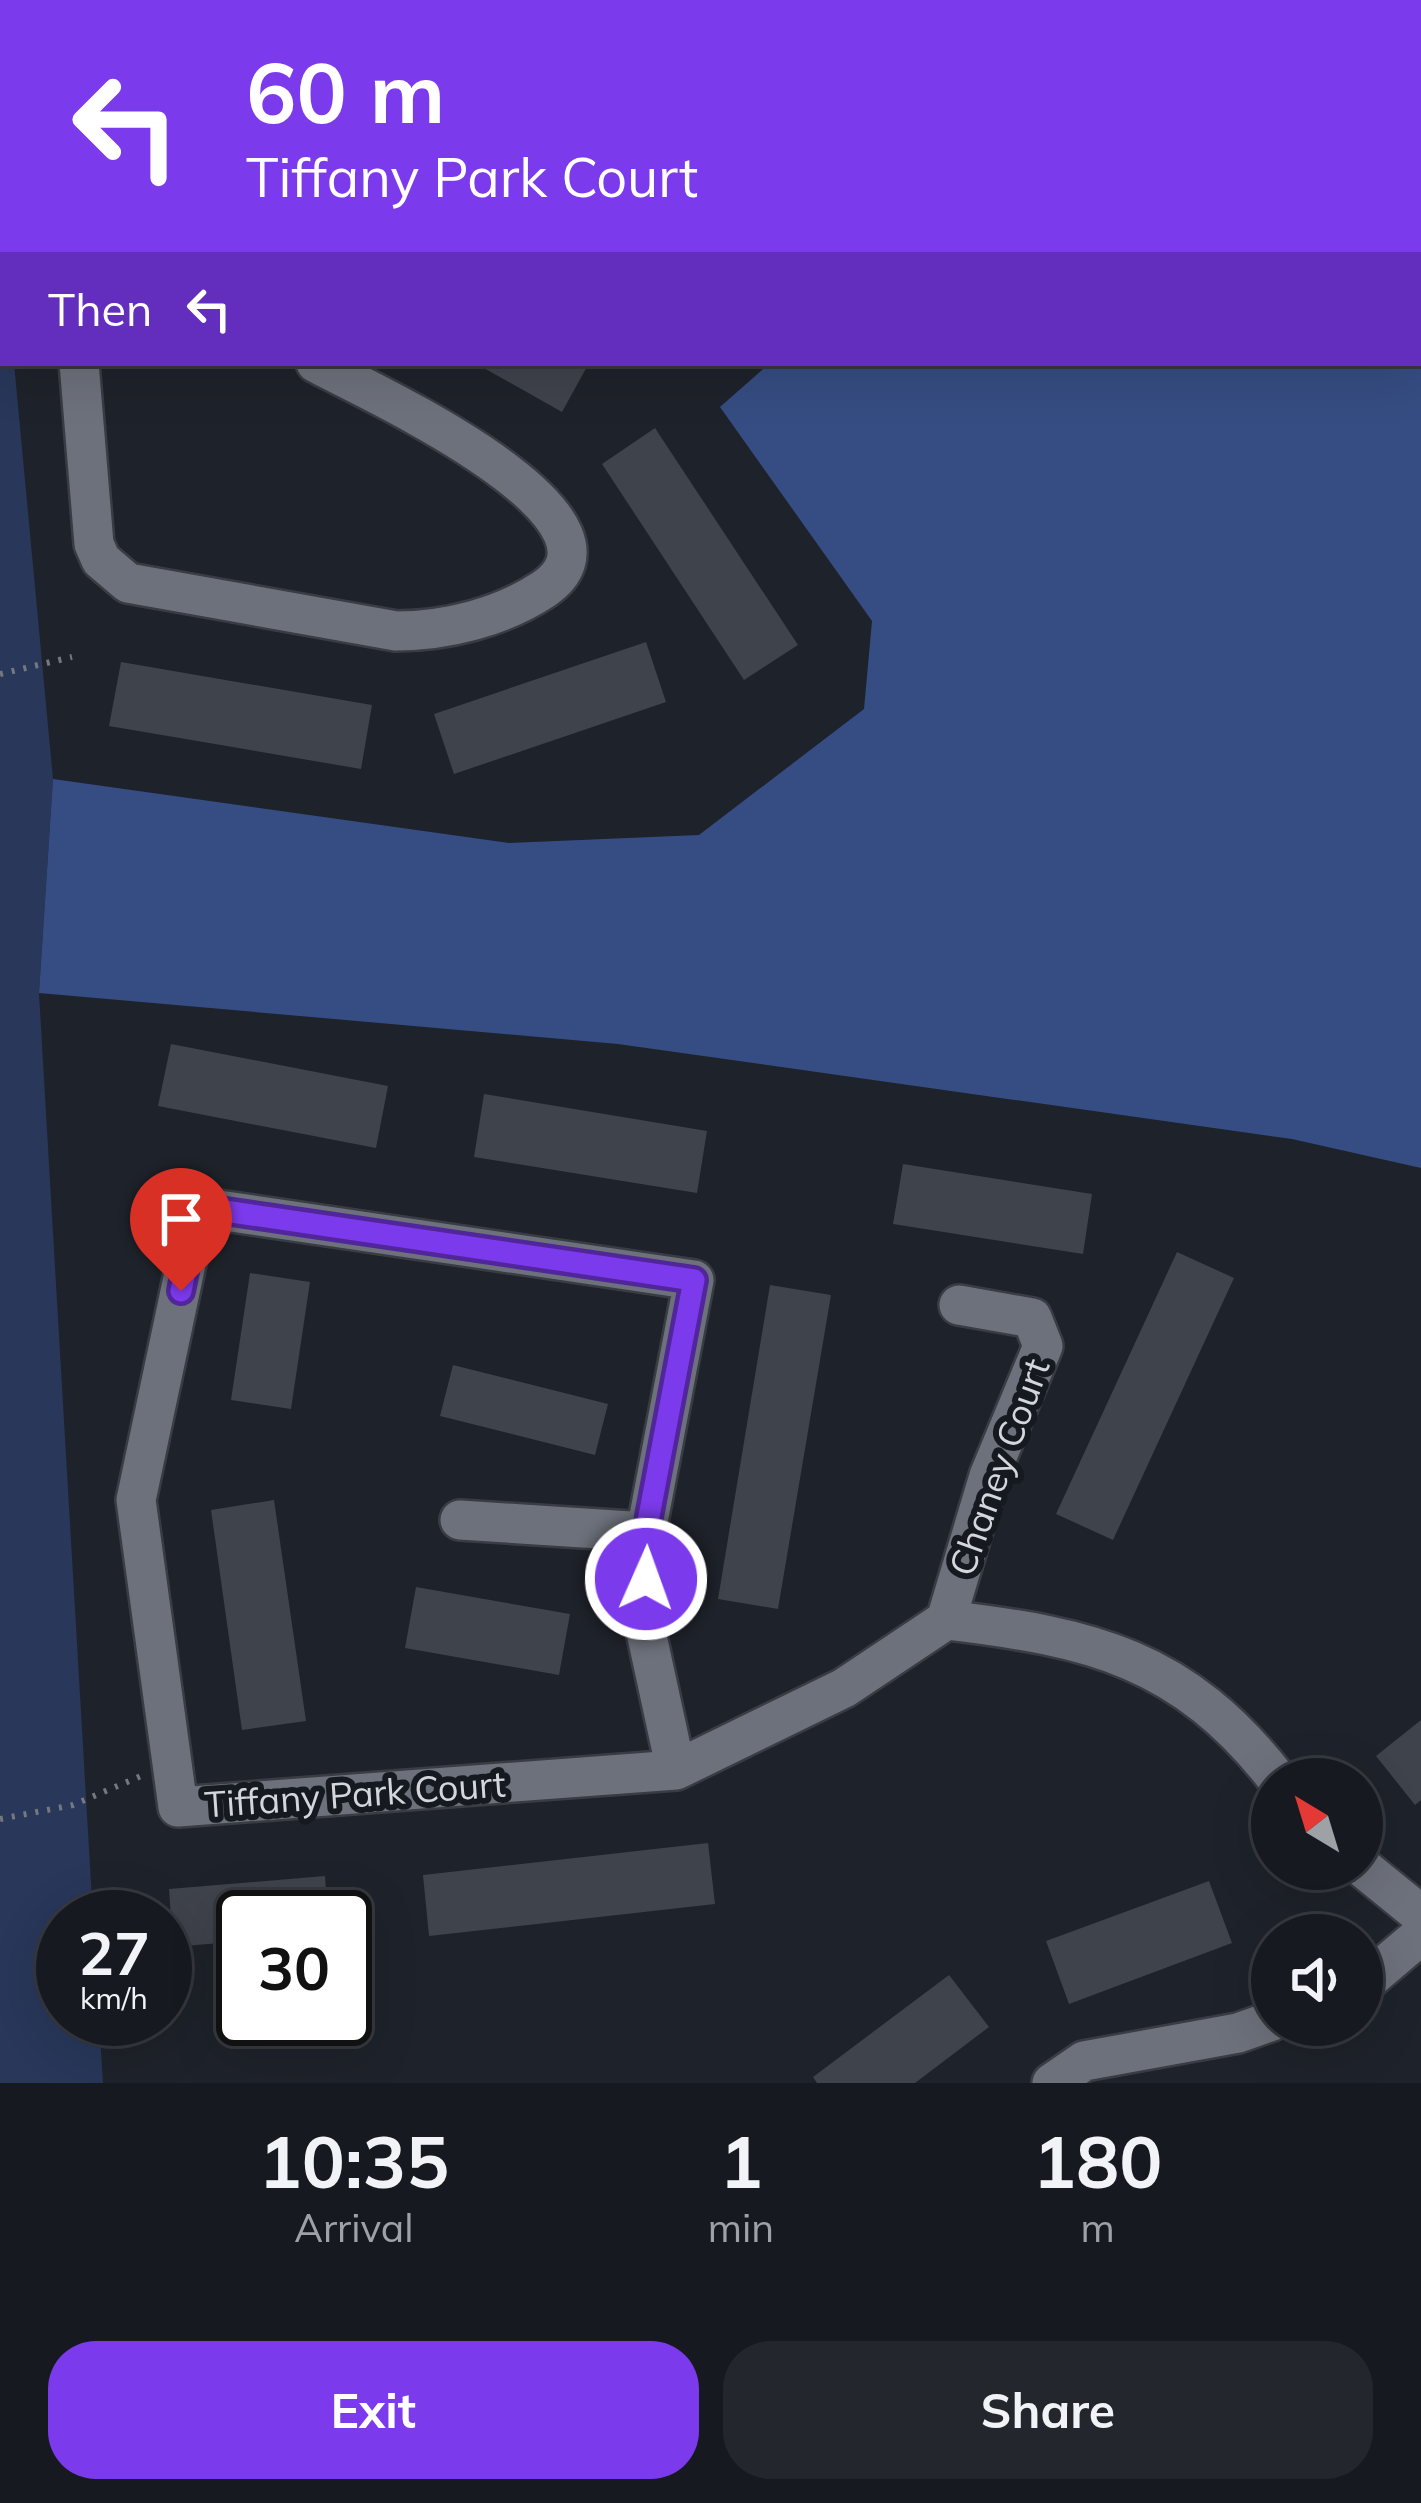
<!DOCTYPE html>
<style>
body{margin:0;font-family:Mulish,sans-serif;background:#23272d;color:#f1f3f6;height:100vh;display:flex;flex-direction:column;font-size:45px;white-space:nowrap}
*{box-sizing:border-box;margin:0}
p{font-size:39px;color:#9ea1a5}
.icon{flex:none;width:66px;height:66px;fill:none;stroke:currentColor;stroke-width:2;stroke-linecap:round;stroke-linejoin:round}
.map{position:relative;height:2083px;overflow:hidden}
.side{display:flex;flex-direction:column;background:#161a20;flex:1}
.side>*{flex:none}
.banner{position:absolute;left:0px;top:0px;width:1422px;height:366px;box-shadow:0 12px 48px #0002,0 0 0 3px #35383e;background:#7c3aed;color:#fff;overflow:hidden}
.needle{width:78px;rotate:322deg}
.controls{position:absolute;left:1251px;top:1758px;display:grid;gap:24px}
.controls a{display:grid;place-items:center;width:132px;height:132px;border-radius:50%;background:#161a20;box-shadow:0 12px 48px #0002,0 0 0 3px #35383e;font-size:60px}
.speed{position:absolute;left:36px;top:1890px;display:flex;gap:24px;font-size:60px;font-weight:700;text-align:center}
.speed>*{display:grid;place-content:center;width:156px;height:156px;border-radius:50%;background:#161a20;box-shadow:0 12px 48px #0002,0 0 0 3px #35383e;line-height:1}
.speed small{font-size:30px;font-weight:400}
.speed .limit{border:6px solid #111;border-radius:18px;background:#fff;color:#111}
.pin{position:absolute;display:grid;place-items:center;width:102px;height:102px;color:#fff;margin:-123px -51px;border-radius:50% 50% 50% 0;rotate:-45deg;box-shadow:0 0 12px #0007}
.pin .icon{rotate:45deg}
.me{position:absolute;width:132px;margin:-66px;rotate:2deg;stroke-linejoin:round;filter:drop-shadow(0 0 9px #0008)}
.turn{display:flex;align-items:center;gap:42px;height:252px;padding:0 48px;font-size:54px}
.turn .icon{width:156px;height:156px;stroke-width:2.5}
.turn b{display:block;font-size:84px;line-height:102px}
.then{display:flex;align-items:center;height:114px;padding:0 48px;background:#0003;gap:24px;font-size:45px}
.eta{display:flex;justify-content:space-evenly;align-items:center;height:204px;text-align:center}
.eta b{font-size:72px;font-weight:700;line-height:84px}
.cta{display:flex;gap:24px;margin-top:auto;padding:24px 48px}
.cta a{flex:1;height:138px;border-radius:48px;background:#7c3aed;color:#fff;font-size:48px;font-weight:700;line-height:138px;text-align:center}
.cta a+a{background:#23272d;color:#f1f3f6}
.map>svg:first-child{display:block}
</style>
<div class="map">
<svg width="1421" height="2083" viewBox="0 0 1421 2083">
<rect width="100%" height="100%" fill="#1e222a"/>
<path fill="#28375a" d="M 0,213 L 3,363 L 14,363 L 53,779 L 39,993 L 93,1917 L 63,1917 L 63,2019 L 99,2019 L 103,2083 L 0,2083 Z"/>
<path fill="#364d83" d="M 1087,0 L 1421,0 L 1421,1168 L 1292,1139 L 618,1044 L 39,993 L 53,779 L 509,843 L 699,835 L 864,709 L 872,621 L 720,407 L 770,363 L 1419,363 L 1419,3 Z"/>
<path fill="#3f434c" d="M 475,363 L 589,363 L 562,412 Z
M 655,428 L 798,645 L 744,680 L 602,464 Z
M 646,642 L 666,702 L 454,774 L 434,714 Z
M 121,662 L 372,705 L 361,769 L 109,726 Z
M 171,1044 L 388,1086 L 376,1148 L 158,1106 Z
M 484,1094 L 707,1131 L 697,1193 L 474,1157 Z
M 903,1164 L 1092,1194 L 1083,1254 L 893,1224 Z
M 1177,1252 L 1234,1278 L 1113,1540 L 1056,1514 Z
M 250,1273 L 310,1282 L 291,1409 L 231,1400 Z
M 770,1285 L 831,1295 L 778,1609 L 718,1599 Z
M 453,1365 L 608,1404 L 595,1455 L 440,1416 Z
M 274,1500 L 306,1721 L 242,1730 L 211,1510 Z
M 416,1587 L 570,1614 L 559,1675 L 405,1648 Z
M 1421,1720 L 1421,1800 L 1415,1805 L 1376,1756 Z
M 708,1843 L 715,1904 L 429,1936 L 423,1875 Z
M 325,1876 L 328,1917 L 243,1917 L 243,1941 L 173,1947 L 169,1889 Z
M 1209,1881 L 1232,1943 L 1069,2004 L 1046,1941 Z
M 949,1975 L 989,2027 L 915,2083 L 817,2083 L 813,2077 Z"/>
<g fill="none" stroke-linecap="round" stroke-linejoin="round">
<defs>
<path id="street" d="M 52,0 L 52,3
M 764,0 L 765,3
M 889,0 L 889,3
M 79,363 L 94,544 L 101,560 L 128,583 L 396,631 C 446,631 502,617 544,589 C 650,517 360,387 316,363
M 460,1520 L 646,1532
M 946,1620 L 989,1476 L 1043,1346 L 1032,1318 L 959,1305
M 946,1620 C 1091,1637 1183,1658 1277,1779
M 676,1770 L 645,1627 L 646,1532 L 694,1280 L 198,1207 L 136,1500 L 178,1807 L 676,1770 L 844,1688 L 946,1620
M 1362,1867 L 1421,1915
M 1362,1985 L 1421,1935
M 1052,2083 L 1084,2061 L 1238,2033 L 1272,2021"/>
</defs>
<use href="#street" stroke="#393c43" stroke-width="44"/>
<path stroke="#75787f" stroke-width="6" stroke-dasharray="3 9" stroke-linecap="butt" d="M 0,674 L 72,657
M 0,1819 L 73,1805 L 141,1776"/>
<use href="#street" stroke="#6d717b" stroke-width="39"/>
</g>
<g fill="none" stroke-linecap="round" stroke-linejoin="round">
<defs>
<path id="route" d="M 181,1291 L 198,1207 L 694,1280 L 646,1532 L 646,1579"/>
</defs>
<use href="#route" stroke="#51269a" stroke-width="30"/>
<use href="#route" stroke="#7c3aed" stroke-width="21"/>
</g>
<g text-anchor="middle" stroke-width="12" stroke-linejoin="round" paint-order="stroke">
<g font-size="36" fill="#d4d6dc" stroke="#151920">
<text transform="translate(999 1467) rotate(-70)" y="13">Chaney Court</text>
<text transform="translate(355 1794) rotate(-4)" y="13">Tiffany Park Court</text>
</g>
</g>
</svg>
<div class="controls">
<a><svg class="needle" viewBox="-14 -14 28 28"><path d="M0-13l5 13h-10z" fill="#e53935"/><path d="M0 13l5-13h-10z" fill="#9ea1a5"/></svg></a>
<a><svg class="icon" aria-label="sound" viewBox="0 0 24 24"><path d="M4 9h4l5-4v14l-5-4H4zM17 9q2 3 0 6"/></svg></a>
</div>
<div class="speed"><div>27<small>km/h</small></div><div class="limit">30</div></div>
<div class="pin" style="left:181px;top:1291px;background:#d93025"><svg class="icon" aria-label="arrive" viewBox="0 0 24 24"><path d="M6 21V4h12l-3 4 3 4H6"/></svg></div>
<svg class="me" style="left:646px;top:1579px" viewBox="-20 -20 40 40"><circle r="17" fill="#7c3aed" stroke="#fff" stroke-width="3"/><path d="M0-11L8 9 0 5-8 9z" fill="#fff"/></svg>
<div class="banner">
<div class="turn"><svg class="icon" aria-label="left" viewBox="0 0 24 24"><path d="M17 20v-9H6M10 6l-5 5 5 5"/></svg><div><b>60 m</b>Tiffany Park Court</div></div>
<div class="then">Then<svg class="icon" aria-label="left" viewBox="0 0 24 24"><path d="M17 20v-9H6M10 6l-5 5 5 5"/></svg></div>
</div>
</div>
<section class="side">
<div class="eta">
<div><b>10:35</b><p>Arrival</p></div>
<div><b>1</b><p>min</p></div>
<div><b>180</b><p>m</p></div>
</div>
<div class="cta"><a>Exit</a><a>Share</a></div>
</section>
